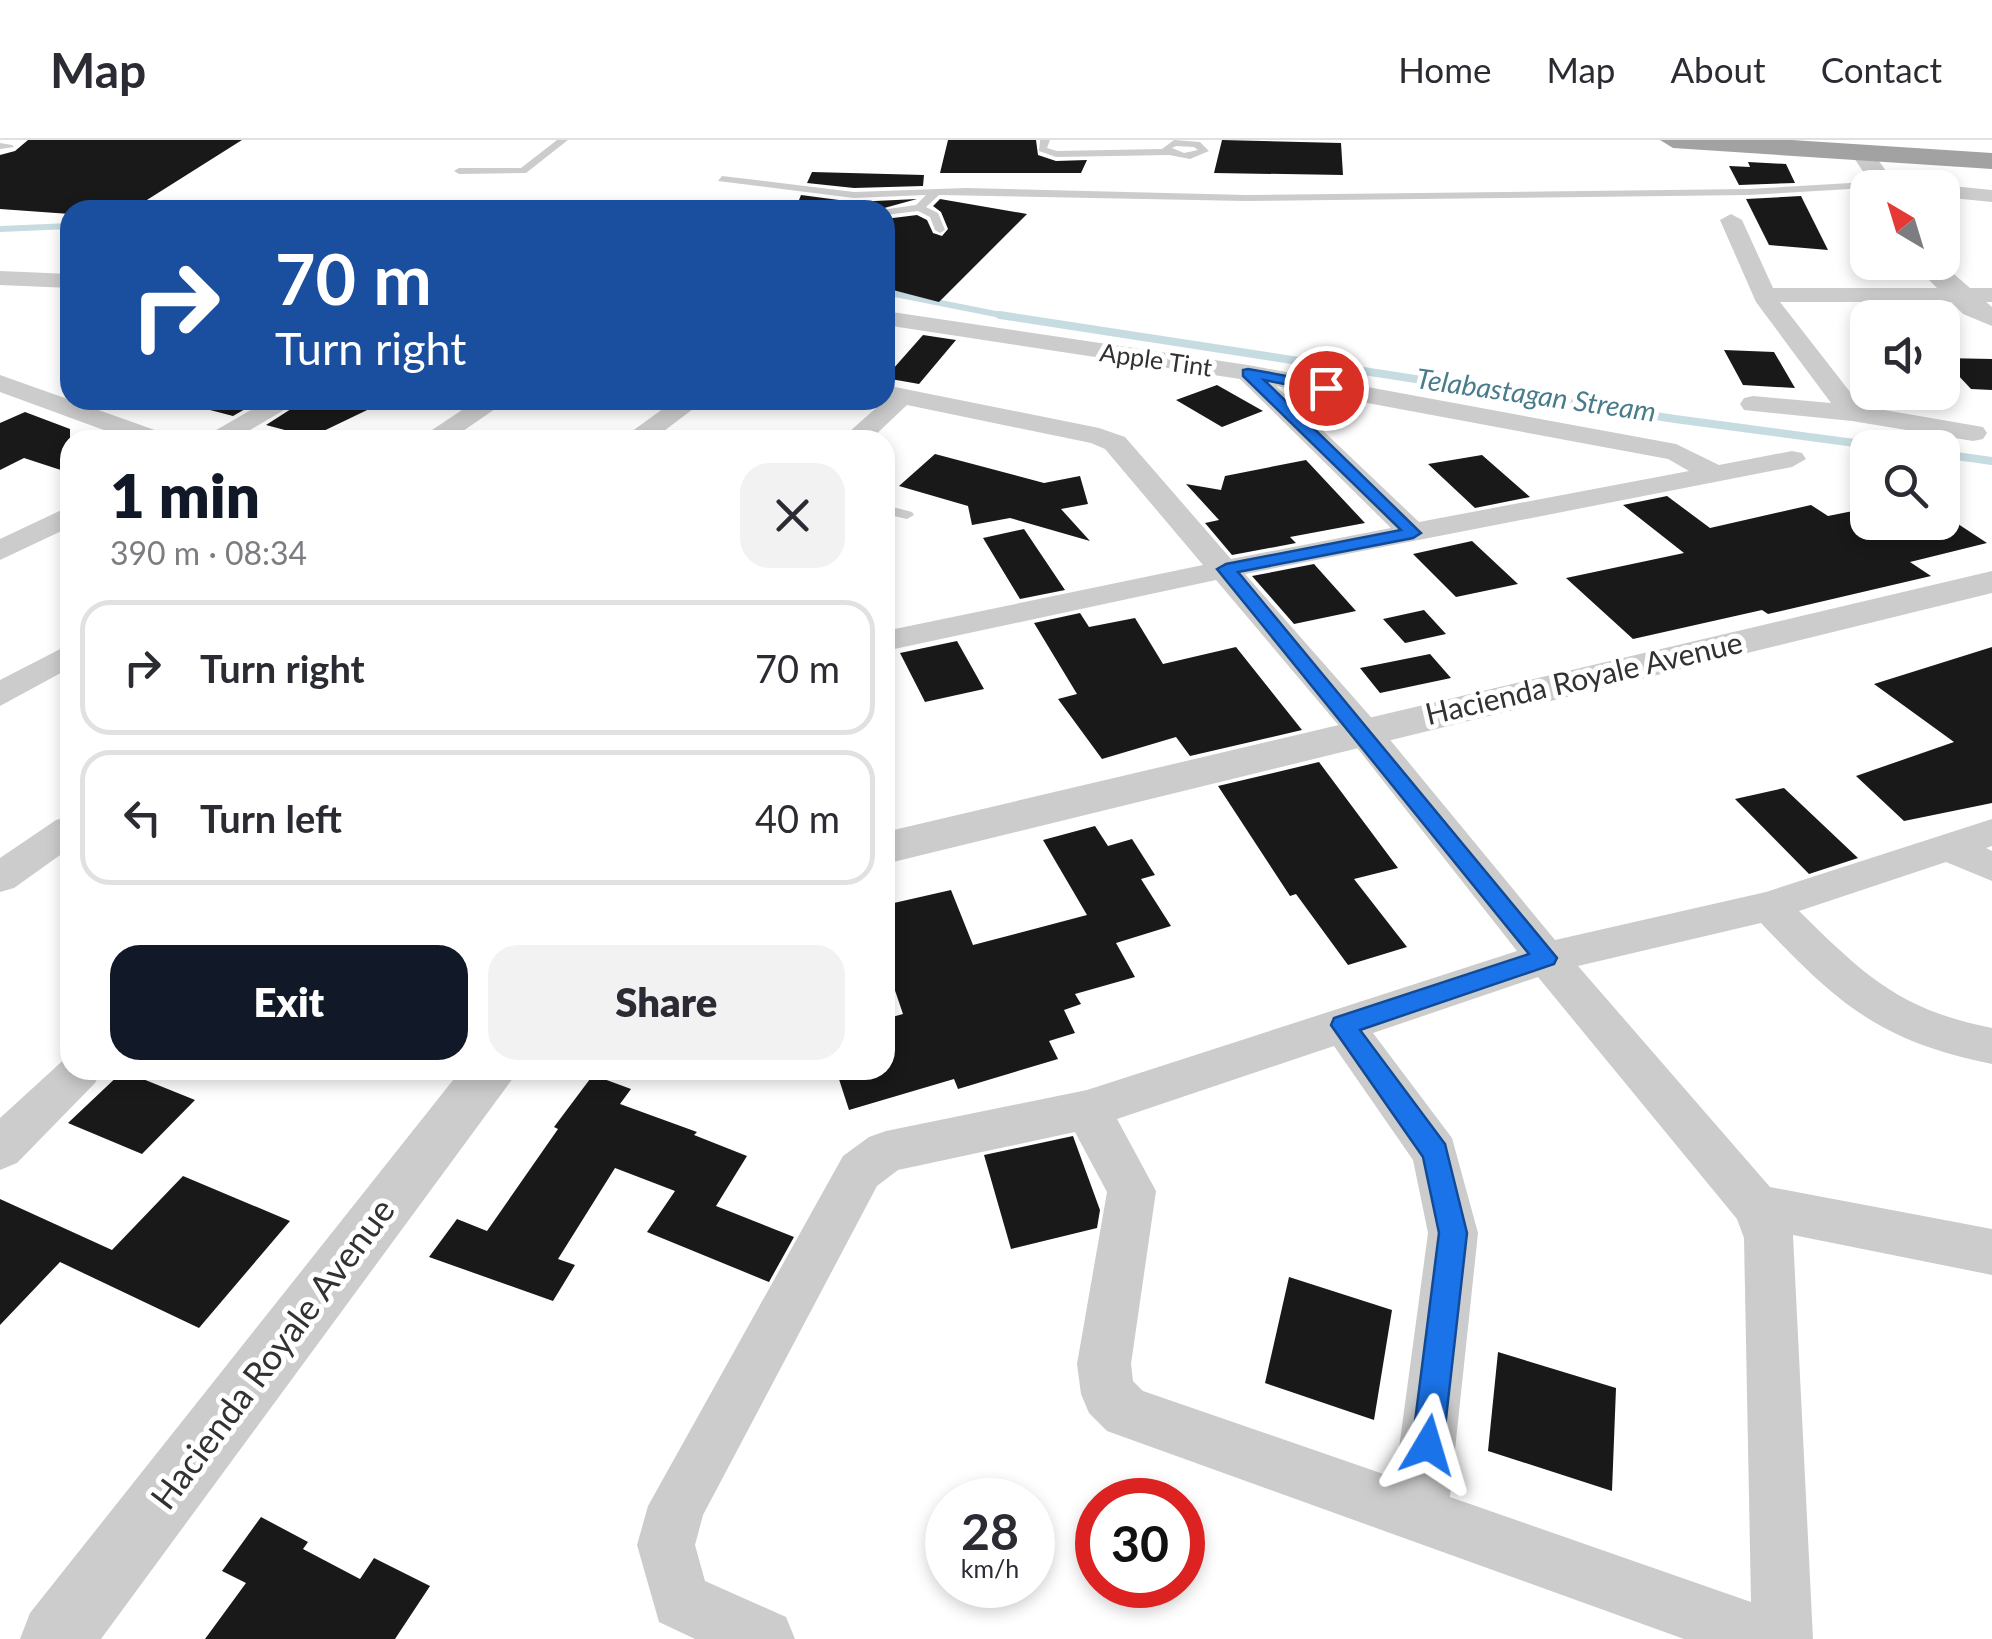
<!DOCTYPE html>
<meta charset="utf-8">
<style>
body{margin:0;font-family:Lato,sans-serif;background:#f2f2f3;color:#2b2b33;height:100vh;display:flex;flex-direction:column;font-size:38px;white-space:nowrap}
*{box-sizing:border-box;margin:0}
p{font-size:32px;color:#7c7c81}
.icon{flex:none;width:55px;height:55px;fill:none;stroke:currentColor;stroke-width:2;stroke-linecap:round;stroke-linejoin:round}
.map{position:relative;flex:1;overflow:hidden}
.drawer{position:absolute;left:60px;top:290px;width:835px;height:650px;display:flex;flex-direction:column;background:#fff;border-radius:30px;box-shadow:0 5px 15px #0003}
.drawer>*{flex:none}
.banner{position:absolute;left:60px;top:60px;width:835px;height:210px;border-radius:30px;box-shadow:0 5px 15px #0003;background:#1a4fa0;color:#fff;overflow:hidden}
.needle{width:65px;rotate:322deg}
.buttons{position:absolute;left:1850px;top:30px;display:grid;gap:20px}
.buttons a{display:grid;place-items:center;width:110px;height:110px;border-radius:20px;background:#fff;box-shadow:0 5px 15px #0003;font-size:50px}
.speed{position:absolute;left:925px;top:1338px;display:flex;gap:20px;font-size:50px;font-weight:700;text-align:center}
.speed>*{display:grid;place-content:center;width:130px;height:130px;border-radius:50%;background:#fff;box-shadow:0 5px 15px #0003;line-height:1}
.speed small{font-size:25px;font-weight:400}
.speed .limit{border:15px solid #d22;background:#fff;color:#111}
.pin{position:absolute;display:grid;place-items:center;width:85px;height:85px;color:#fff;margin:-42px;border:5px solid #fff;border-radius:50%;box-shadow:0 2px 10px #0007}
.me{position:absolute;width:110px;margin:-55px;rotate:7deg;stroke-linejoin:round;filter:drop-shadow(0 0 8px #0008)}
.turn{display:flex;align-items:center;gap:35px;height:210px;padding:0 50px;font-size:45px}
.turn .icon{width:130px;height:130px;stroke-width:2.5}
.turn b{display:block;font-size:70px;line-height:85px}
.round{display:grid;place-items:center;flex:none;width:105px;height:105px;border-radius:30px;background:#f2f2f3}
.headline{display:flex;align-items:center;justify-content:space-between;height:170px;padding:0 50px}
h1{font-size:60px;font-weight:800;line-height:75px;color:#111827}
.button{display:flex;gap:20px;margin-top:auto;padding:20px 50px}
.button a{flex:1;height:115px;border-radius:30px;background:#111827;color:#fff;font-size:40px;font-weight:800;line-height:115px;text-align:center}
.button a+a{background:#f2f2f3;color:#2b2b33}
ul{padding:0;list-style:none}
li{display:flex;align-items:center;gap:30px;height:135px;margin:0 20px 15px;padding:0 30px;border:5px solid #e1e1e2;border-radius:30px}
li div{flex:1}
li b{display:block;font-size:38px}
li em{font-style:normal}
header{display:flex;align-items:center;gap:60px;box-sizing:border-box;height:140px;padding:0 50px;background:#fff;border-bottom:2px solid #e1e1e2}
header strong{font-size:48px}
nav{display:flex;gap:55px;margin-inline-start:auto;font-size:35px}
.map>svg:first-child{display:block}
</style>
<header>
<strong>Map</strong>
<nav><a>Home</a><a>Map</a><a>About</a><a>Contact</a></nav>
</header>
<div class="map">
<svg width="1992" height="1499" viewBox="0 0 1992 1499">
<rect width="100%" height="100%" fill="#fff"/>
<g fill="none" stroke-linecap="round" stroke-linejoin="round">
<path stroke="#c7dce1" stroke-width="6" d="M 0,89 L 70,86
M 885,152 L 1016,178"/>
<path stroke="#c7dce1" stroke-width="8" d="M 1000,175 L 1675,279 L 1892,308
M 1942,314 L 1992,321"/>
</g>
<path fill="#191919" d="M 28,0 L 242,0 L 131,70 L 70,70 L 70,74 L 0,69 L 0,15 L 15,11 Z
M 948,0 L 1036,0 L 1038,15 L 1056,21 L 1087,20 L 1081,33 L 940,33 Z
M 1222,0 L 1341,3 L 1343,35 L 1214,33 Z
M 1748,22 L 1786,24 L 1795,43 L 1739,45 L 1729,26 L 1750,27 Z
M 812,32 L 924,35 L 923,46 L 854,48 L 807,43 Z
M 801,55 L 854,62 L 917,59 L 877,70 L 795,70 Z
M 1801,56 L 1828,110 L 1769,105 L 1746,59 Z
M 940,59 L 1027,74 L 939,162 L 885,148 L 885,79 L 917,75 L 927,80 L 933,93 L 942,96 L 948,89 L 941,72 L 933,66 Z
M 923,195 L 956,200 L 919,244 L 885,238 Z
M 1724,210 L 1774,212 L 1795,248 L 1743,245 Z
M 1942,218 L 1992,219 L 1992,250 L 1971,249 Z
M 1217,245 L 1263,271 L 1222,287 L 1176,260 Z
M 211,260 L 261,260 L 233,276 L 210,270 Z
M 305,260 L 388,260 L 311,297 L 266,285 Z
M 25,272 L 70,289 L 70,333 L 24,318 L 0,330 L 0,283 Z
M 935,314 L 1044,343 L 1080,336 L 1088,364 L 1061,369 L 1090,401 L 1010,378 L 972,385 L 968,366 L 899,346 Z
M 1482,315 L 1530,357 L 1475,368 L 1428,324 Z
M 1306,320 L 1365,383 L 1290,397 L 1296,403 L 1232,415 L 1205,383 L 1219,380 L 1186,344 L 1221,350 L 1225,336 Z
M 1667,356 L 1710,388 L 1811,365 L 1828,376 L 1868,368 L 1868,382 L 1955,382 L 1987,403 L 1910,422 L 1931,436 L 1768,474 L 1762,470 L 1633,499 L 1566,438 L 1684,413 L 1623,365 Z
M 1024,389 L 1065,450 L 1020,459 L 983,398 Z
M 1472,401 L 1518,444 L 1456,457 L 1413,414 Z
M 1314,424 L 1356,471 L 1294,484 L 1252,436 Z
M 1424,470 L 1446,494 L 1405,503 L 1383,479 Z
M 1080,473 L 1089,487 L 1135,478 L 1163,524 L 1236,507 L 1302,590 L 1190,616 L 1176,597 L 1102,619 L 1058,559 L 1077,554 L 1034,483 Z
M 957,501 L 984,549 L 925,562 L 900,513 Z
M 1992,507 L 1992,663 L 1904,681 L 1856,636 L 1954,602 L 1874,544 Z
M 1430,514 L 1451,538 L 1380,553 L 1360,528 Z
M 1319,622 L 1398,728 L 1354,739 L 1407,807 L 1348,825 L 1296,754 L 1290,756 L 1218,646 Z
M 1784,648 L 1858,718 L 1809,734 L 1735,659 Z
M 1095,686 L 1108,706 L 1132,699 L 1155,735 L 1141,739 L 1171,786 L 1116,803 L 1135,837 L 1075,854 L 1081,864 L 1064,870 L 1075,893 L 1049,901 L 1058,919 L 958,949 L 954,939 L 849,970 L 836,930 L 885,930 L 885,879 L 903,874 L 885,821 L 885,765 L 951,750 L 973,805 L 1087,775 L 1043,700 Z
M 123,931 L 195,960 L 142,1014 L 68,983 Z
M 593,935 L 631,949 L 620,964 L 697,992 L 694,995 L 747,1016 L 716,1066 L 794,1097 L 769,1142 L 647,1092 L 675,1051 L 615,1028 L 558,1119 L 575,1125 L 553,1161 L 429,1117 L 457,1079 L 487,1091 L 558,989 L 554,987 Z
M 1073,996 L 1100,1070 L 1097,1088 L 1011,1109 L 984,1015 Z
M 183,1036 L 290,1081 L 199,1188 L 60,1122 L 0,1185 L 0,1059 L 112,1110 Z
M 1289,1137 L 1392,1170 L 1374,1280 L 1265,1243 Z
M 1498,1212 L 1616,1248 L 1612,1351 L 1488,1311 Z
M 261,1377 L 308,1402 L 303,1409 L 360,1439 L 374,1418 L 430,1446 L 395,1499 L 205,1499 L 246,1443 L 222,1431 Z"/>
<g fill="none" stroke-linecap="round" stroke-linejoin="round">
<path fill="#ccc" fill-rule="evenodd" d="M 557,0 L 568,0 L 526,33 L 459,34 L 454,31 L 459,28 L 521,28 Z
M 1040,0 L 1050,0 L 1047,8 L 1057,11 L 1162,9 L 1174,0 L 1200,2 L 1209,11 L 1190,19 L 1169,15 L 1056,17 L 1039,11 ZM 1176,6 L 1194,7 L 1198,10 L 1184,13 L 1172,8 Z
M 0,3 L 12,5 L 14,7 L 0,9 Z
M 722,36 L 854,52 L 966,48 L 1246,55 L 1749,49 L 1884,41 L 1889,44 L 1884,47 L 1749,55 L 1246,61 L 939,55 L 926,67 L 938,73 L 945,90 L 940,93 L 935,90 L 930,77 L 918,71 L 885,75 L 885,70 L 881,70 L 916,65 L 926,55 L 854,58 L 718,41 Z
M 885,365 L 912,372 L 914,375 L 907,379 L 885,374 Z"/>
<path fill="#ccc" fill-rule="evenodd" d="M 1884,38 L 1914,42 L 1924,48 L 1876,48 L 1877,40 Z
M 1942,45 L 1992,50 L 1992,62 L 1942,57 L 1942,48 L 1934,48 Z
M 1731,74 L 1742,80 L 1773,148 L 1992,148 L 1992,162 L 1780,162 L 1861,266 L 1983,287 L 1987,293 L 1983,299 L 1973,301 L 1852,281 L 1744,270 L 1740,264 L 1744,258 L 1753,256 L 1831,263 L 1756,162 L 1720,80 Z
M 0,131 L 70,134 L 70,148 L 0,145 Z
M 885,171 L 1248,225 L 1676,304 L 1719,325 L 1792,311 L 1802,313 L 1806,319 L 1792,327 L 1245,434 L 1377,584 L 1555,800 L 1766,752 L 1992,679 L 1992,706 L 1986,708 L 1992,711 L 1992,741 L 1946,722 L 1799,771 C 1864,835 1900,870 1992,888 L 1992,924 C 1879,901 1838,864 1761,783 L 1578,826 L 1770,1047 L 1992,1089 L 1992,1135 L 1793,1095 L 1813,1499 L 1684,1499 L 1107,1291 L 1089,1273 L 1081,1254 L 1077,1224 L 1107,1052 L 1075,992 L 898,1030 L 877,1046 L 703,1375 L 695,1405 L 705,1441 L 786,1477 L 795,1499 L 695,1499 L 659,1482 L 637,1405 L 648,1366 L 843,1016 L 869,997 L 886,991 L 1087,950 L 1517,811 L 1351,600 L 1216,440 L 885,511 L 885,491 L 1203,425 L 1105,309 L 1091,303 L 907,265 L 870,300 L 840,300 L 885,260 L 885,245 L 1099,288 L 1125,297 L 1231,419 L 1391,388 L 1240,239 L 885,185 ZM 1276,246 L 1668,319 L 1689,331 L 1419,382 ZM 1538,837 L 1737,1079 L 1744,1098 L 1751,1462 L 1450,1357 L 1478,1093 L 1452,998 L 1373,893 ZM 1334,906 L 1413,1020 L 1428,1093 L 1395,1338 L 1143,1251 L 1133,1241 L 1131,1224 L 1156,1051 L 1117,979 Z
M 0,235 L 166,294 L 170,300 L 131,300 L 0,252 Z
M 268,260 L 301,260 L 233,300 L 199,300 Z
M 477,260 L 508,260 L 450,300 L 417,300 Z
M 675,260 L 705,260 L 652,300 L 620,300 Z
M 70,366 L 70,387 L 0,420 L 0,399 Z
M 70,504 L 70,528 L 0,566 L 0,540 Z
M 70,676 L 70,708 L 14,748 L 0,752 L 0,718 L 56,680 Z
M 70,914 L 70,930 L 102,930 L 95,943 L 17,1023 L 0,1030 L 0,978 Z"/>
<path fill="#ccc" fill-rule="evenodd" d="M 1861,5 L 1869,7 L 1898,48 L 1874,48 L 1850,12 Z
M 1911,122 L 1940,122 L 1992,167 L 1992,186 L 1963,174 Z
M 1992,431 L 1992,453 L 885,724 L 885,692 Z
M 461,930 L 519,930 L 101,1499 L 20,1499 L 30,1473 Z"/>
<path fill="#a2a2a2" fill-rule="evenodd" d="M 1660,0 L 1792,0 L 1992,13 L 1992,29 L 1673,8 Z"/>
</g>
<path fill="#1a73e8" stroke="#114b97" stroke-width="2.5" d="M 1248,229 L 1331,244 L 1333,248 L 1326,252 L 1264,240 L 1421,393 L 1413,398 L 1238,432 L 1557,818 L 1554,824 L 1360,890 L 1445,1004 L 1467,1093 L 1443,1305 L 1439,1316 L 1428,1321 L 1416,1316 L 1412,1305 L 1439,1093 L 1423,1017 L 1331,885 L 1334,878 L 1529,814 L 1217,429 L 1226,424 L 1401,390 L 1243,236 L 1243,230 Z"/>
<g text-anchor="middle" stroke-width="10" stroke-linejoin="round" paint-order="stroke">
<g font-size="25" fill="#323232" stroke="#fff">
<text transform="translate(1156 220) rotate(8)" y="9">Apple Tint</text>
</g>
<g font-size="28" font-style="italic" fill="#497c8a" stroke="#fff">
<text transform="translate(1536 255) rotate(8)" y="10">Telabastagan Stream</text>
</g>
<g font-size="30" fill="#323232" stroke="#fff">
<text transform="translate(1584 539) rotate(-13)" y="10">Hacienda Royale Avenue</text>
</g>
<g font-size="35" fill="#323232" stroke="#fff">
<text transform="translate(273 1214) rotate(-53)" y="12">Hacienda Royale Avenue</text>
</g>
</g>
</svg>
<div class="buttons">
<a><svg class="needle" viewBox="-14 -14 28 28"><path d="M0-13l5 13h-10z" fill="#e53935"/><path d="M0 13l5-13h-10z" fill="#7c7c81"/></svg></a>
<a><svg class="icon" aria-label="sound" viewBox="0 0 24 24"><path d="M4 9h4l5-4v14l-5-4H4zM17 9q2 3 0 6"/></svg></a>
<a><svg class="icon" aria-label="search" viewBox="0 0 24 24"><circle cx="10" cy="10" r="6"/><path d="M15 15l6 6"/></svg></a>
</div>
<div class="speed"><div>28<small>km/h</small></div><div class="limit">30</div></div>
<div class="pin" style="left:1326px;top:248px;background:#d93025"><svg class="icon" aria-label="arrive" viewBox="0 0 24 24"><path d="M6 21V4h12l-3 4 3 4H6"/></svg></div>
<svg class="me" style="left:1428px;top:1305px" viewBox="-20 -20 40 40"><path d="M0-17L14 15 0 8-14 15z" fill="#1a73e8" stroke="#fff" stroke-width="4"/></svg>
<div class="banner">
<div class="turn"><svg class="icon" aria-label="right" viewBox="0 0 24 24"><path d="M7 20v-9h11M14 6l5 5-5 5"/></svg><div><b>70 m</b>Turn right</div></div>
</div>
<section class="drawer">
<div class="headline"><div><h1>1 min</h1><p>390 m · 08:34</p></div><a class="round"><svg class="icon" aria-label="close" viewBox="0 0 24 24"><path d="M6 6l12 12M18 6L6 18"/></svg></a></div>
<ul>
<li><svg class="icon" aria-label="right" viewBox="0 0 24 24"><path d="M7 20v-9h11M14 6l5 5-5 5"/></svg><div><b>Turn right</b></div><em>70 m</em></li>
<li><svg class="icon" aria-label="left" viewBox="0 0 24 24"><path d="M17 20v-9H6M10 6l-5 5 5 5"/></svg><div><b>Turn left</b></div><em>40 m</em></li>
</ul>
<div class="button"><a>Exit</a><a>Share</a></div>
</section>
</div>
